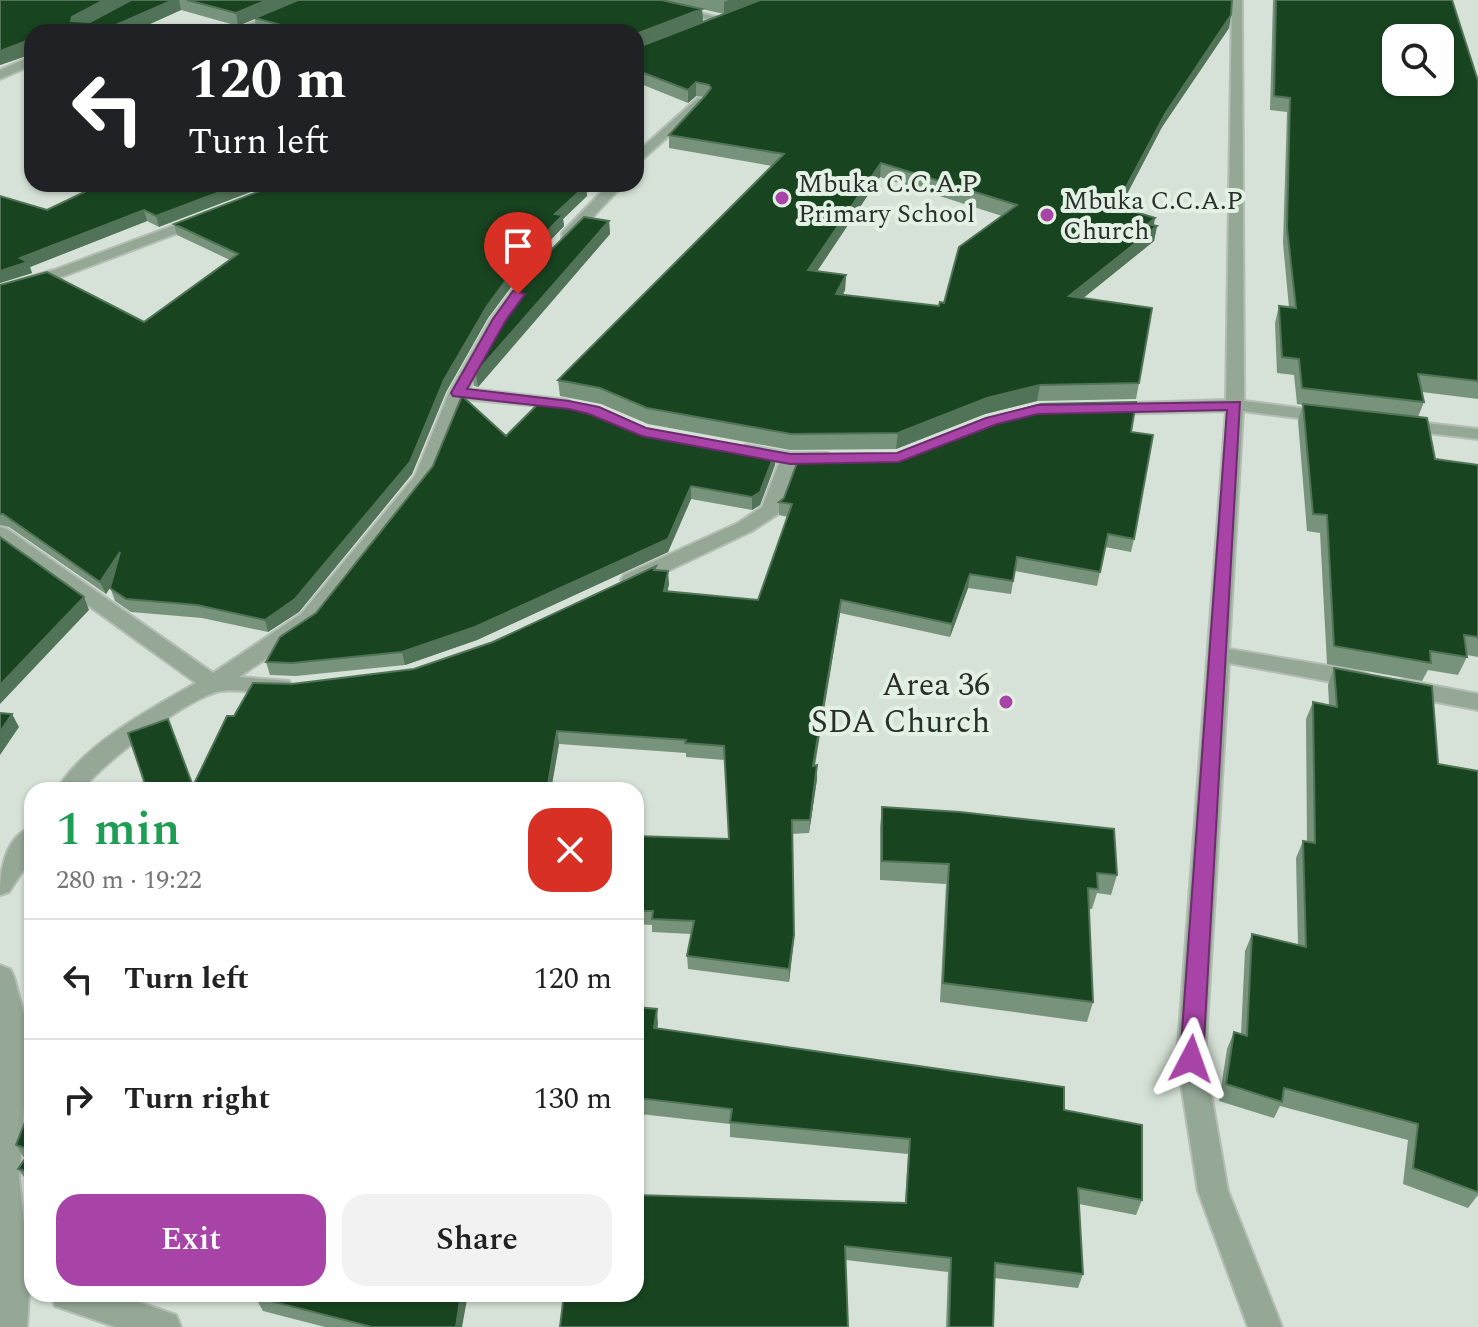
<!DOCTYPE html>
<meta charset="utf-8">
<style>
body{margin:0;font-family:Spectral,serif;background:#f2f2f2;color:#222;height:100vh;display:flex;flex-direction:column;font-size:30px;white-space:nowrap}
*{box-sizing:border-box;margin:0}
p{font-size:26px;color:#767676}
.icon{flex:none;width:44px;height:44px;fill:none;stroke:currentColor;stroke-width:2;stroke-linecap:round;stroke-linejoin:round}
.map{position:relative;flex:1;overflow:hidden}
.details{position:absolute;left:24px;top:782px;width:620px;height:520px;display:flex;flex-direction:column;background:#fff;border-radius:24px;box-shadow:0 2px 6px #0004}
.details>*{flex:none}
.guide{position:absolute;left:24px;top:24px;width:620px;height:168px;border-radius:24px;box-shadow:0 2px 6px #0004;background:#202124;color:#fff;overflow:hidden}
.buttons{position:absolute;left:1382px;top:24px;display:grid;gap:16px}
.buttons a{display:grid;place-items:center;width:72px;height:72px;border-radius:16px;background:#fff;box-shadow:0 2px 6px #0004;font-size:40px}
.pin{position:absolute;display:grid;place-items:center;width:68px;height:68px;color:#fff;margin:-82px -34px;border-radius:50% 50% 50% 0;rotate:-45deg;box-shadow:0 0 8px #0007}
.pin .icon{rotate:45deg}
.me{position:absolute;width:88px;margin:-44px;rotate:4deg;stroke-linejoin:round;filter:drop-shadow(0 0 6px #0008)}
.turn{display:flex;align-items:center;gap:28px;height:168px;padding:0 32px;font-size:36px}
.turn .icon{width:104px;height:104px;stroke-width:2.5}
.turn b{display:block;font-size:56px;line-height:68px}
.round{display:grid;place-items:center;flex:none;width:84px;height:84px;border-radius:24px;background:#f2f2f2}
.summary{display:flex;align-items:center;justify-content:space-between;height:136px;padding:0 32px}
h1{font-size:48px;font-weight:600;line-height:60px;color:#1e9e55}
.action{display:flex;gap:16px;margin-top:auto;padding:16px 32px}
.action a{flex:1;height:92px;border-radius:24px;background:#a843a8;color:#fff;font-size:32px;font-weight:600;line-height:92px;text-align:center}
.action a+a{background:#f2f2f2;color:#222}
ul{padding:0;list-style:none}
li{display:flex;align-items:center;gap:24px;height:120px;padding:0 32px;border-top:2px solid #e0e0e0}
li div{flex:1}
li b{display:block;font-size:30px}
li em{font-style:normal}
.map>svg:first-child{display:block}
</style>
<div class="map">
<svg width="1478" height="1327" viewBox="0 0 1478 1327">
<rect width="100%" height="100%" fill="#d6e2d7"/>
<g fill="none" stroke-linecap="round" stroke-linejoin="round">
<defs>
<path id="minor" d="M 306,0 L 321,0 L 247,32 L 231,32 Z
M 621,0 L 642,0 L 730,20 L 724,23 Z
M 1232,0 L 1242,0 L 1244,401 L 1330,412 L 1339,417 L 1330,422 L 1243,411 L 1229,649 L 1359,671 L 1367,674 L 1370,679 L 1367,684 L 1359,687 L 1229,663 L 1205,1059 L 1228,1191 L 1282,1327 L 1248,1327 L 1198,1191 L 1177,1059 L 1226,411 L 1105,414 L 1096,409 L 1105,404 L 1226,400 Z
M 32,56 L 32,65 L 0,79 L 0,70 Z
M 698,98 L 708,101 L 636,165 L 636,153 Z
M 609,184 L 624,184 L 572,239 L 562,239 L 562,233 Z
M 202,215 L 207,216 L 207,222 L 64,276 L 0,296 L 0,286 L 54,270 Z
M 530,272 L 538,277 L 507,320 L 469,389 L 567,400 L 576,405 L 573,409 L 464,399 L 433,477 L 317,624 L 239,677 L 289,681 L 292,686 L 289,691 C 266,698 238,686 216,692 C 181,703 104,762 82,790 L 57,790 C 82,745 152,708 196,683 L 0,542 L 0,527 L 7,529 L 213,673 L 301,614 L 415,476 L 449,393 L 491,319 L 525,274 Z
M 1400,420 L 1478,429 L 1478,439 L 1394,429 L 1391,425 L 1394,421 Z
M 746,445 L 790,453 L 827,453 L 836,459 L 827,465 L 797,465 L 778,514 L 752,531 L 638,585 L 624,585 L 621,580 L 624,575 L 738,523 L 762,507 L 779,463 L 739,455 L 737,451 Z
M 1404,680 L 1478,694 L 1478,710 L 1396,694 L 1393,688 L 1396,682 Z
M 32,827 L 32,857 L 9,892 L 0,895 C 0,871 5,836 32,827 Z
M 0,965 L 10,969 L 14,977 L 29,1033 L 19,1179 L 30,1276 L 27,1327 L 0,1327 Z
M 51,1294 L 115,1294 L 176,1315 L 181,1327 L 116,1327 L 55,1306 Z"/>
</defs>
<use href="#minor" stroke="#b4beb5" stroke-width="4"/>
<use href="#minor" fill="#94a895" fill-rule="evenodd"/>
</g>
<path fill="#77937c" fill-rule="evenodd" d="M 0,0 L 1232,0 L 1229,28 L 1162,127 L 1120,207 L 1157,226 L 1154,241 L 1083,298 L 1139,383 L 1136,399 L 1037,401 L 985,414 L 896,449 L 790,450 L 648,424 L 601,404 L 560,396 L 558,380 L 772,166 L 669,148 L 669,135 L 704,97 L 696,96 L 688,103 L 636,82 L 636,48 L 724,14 L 702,9 L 703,22 L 636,32 L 262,32 L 257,31 L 255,19 L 238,26 L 181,10 L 132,32 L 32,32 L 32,54 L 0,65 ZM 880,177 L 1002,216 L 944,303 L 939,306 L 843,295 L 845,290 L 846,275 L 817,271 Z
M 1273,0 L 1452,0 L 1478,81 L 1478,399 L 1422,392 L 1424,402 L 1418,417 L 1435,459 L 1478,465 L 1478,657 L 1467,655 L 1467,657 L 1458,675 L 1428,670 L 1422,681 L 1327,664 L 1320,533 L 1307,531 L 1298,421 L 1303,405 L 1297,404 L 1294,375 L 1277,373 L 1275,323 L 1279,306 L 1289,308 L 1283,243 L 1287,112 L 1270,110 Z
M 586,185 L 587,196 L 563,219 L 564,226 L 529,263 L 488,318 L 446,392 L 412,474 L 299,612 L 268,632 L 202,618 L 131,612 L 115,601 L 110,587 L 106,594 L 9,527 L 0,525 L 0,285 L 144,322 L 230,260 L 177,235 L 174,224 L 414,189 Z
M 164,191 L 159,227 L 147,221 L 30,267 L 32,273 L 0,283 L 47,210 Z
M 609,221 L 610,234 L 478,387 L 474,386 L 472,372 Z
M 635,427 L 775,453 L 775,465 L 760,505 L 752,510 L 691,499 L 668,552 L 477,640 L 405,665 L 296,676 L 270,675 L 266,662 L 316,613 L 506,436 Z
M 1131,432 L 1134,539 L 1131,552 L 1105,547 L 1097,586 L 1015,571 L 1011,594 L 968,588 L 950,637 L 840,613 L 815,766 L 817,779 L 809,833 L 792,834 L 794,935 L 789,982 L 688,969 L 687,956 L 691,934 L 652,932 L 652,925 L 636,924 L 636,836 L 729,839 L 725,760 L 686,757 L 686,753 L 559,744 L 551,790 L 147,790 L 193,785 L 234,716 L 292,684 L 414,669 L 493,642 L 656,570 L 669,584 L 667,591 L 758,600 L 788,517 L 779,515 L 779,502 L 901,454 Z
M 1334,668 L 1438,764 L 1478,771 L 1478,1195 L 1468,1208 L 1403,1184 L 1408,1140 L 1280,1106 L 1274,1118 L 1219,1101 L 1227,1049 L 1234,1032 L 1241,1034 L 1245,951 L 1252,934 L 1298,945 L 1296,858 L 1303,841 L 1307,842 L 1306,719 L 1313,702 L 1329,705 L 1328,685 Z
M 882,807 L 1117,875 L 1111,895 L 1097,893 L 1092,909 L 1089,909 L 1093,1002 L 1087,1022 L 940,1002 L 946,884 L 880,880 L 880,827 Z
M 636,1007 L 657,1009 L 657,1029 L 1064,1110 L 1142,1200 L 1136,1215 L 1079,1204 L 1083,1274 L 1078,1288 L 994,1278 L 993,1327 L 946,1327 L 948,1272 L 846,1260 L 564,1294 L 905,1203 L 908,1154 L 730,1137 L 730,1124 L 640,1114 L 636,1128 Z
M 32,1104 L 32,1191 L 29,1187 L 30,1185 L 18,1169 L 25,1159 L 16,1145 Z
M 255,1297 L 462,1327 L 325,1327 L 263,1311 Z"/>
<path fill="#517357" d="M 104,0 L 131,0 L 75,32 L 71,21 L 72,17 Z
M 173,0 L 179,0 L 181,10 L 132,32 L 100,32 Z
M 267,0 L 298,0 L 238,26 L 236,13 Z
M 728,0 L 762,0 L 724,14 L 724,2 Z
M 702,9 L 703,22 L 636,47 L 636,34 Z
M 1231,15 L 1229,28 L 1162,127 L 1113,221 L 1116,206 L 1165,114 Z
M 32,39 L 32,54 L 0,65 L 0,51 Z
M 696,82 L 696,96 L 688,103 L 688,90 Z
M 881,163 L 880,177 L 808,285 L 808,270 Z
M 241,184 L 272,184 L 159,227 L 156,216 Z
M 586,185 L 587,196 L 563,219 L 564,226 L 529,263 L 488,318 L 446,392 L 412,474 L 299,612 L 268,632 L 265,620 L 444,380 L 487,306 L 555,214 Z
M 144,210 L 147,221 L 30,267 L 32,273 L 0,283 L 0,271 L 20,258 Z
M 1155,218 L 1153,230 L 1157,226 L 1154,241 L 1066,312 L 1069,296 Z
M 609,221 L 610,234 L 478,387 L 476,373 Z
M 846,275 L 845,290 L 835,309 L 836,294 Z
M 1040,385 L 1037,401 L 985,414 L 896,449 L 898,433 L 987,398 Z
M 775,453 L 775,465 L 760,505 L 752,510 L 752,497 Z
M 691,486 L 691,499 L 668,552 L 477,640 L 405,665 L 402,652 Z
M 120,552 L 125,565 L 106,594 L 100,582 Z
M 668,571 L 669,584 L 665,604 L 664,591 Z
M 970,574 L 968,588 L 950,637 L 952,624 Z
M 84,597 L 89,610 L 0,704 L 0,685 Z
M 841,600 L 840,613 L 812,779 L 813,766 Z
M 12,714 L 19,727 L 0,755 L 0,732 Z
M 557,731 L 559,744 L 551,790 L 547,790 Z
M 817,765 L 817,779 L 809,833 L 810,820 Z
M 794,935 L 793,949 L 789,982 L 789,969 Z
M 657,1009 L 658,1024 L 655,1044 L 654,1028 Z
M 638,1098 L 640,1114 L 637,1128 L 636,1109 Z
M 461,1294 L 468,1294 L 462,1327 L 456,1327 Z"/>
<path fill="#184420" stroke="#517357" stroke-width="2" fill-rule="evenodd" d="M 0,0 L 104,0 L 72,17 L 71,21 L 90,22 L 131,0 L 173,0 L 100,32 L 32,32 L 32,39 L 0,51 Z
M 187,0 L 267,0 L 236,13 Z
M 298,0 L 661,0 L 702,9 L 636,34 L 636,32 L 306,32 L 255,18 Z
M 760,0 L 1232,0 L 1231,15 L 1165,114 L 1116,206 L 1155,218 L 1148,224 L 1157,226 L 1069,296 L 1152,308 L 1139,383 L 1040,385 L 987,398 L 898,433 L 791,434 L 647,408 L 600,388 L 558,380 L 784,154 L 669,135 L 705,96 L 711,88 L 709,85 L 696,82 L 688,90 L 636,70 L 636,48 ZM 881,163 L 1017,205 L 959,247 L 944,303 L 940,302 L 939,306 L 836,294 L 846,275 L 808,270 Z
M 1276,0 L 1452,0 L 1478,81 L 1478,381 L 1418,374 L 1424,402 L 1302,388 L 1299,359 L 1282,357 L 1279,306 L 1296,308 L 1287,228 L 1290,98 L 1274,96 ZM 1396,38 L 1440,38 L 1440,82 L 1396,82 Z
M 101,184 L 140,184 L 164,191 L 179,184 L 241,184 L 156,216 L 144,210 L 20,258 L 28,262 L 0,271 L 0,196 L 47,210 Z
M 278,184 L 402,184 L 414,189 L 422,184 L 510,184 L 517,186 L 527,184 L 579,184 L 586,185 L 555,214 L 563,215 L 527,252 L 487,306 L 444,380 L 410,462 L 295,599 L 265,620 L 197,605 L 126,599 L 110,588 L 120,552 L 100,582 L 3,514 L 0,514 L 0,285 L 47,272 L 144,322 L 238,254 L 174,224 Z
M 584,217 L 609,221 L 476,373 L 472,372 L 508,308 L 542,259 Z
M 462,396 L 506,436 L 544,398 L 586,406 L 635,427 L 775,453 L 760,492 L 752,497 L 691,486 L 668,539 L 475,627 L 402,652 L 292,663 L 266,662 L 280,637 L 316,613 L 433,466 Z
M 1136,402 L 1131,432 L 1153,435 L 1134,539 L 1108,534 L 1100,572 L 1017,557 L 1013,581 L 970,574 L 952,624 L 841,600 L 813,766 L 817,765 L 810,820 L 792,820 L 794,935 L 789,969 L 687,956 L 694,921 L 652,919 L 653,911 L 636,911 L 636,836 L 729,839 L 724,746 L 685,743 L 686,740 L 557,731 L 547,790 L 147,790 L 128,733 L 168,719 L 193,786 L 227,716 L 234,716 L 253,683 L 292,684 L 414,669 L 493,642 L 656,566 L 654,570 L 668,571 L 664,591 L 758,600 L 792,504 L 779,502 L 784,498 L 800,455 L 901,454 L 1001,415 L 1041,404 Z
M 1303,404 L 1427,418 L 1435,459 L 1478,465 L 1478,637 L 1464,635 L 1467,657 L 1430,651 L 1431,663 L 1334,646 L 1327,515 L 1313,514 Z
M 0,537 L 84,597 L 0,685 Z
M 1334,668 L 1432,686 L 1438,764 L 1478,771 L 1478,1192 L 1413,1168 L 1418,1124 L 1284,1088 L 1282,1102 L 1226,1084 L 1234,1032 L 1247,1036 L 1252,934 L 1306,947 L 1303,841 L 1315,843 L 1313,702 L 1337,707 Z
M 0,713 L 12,714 L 0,732 Z
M 882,807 L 960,812 L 1114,829 L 1117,875 L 1097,873 L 1098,889 L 1088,888 L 1093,1002 L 943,983 L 949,864 L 882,861 Z
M 636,1007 L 657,1009 L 654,1028 L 1064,1087 L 1064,1110 L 1142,1125 L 1142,1200 L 1078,1188 L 1083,1274 L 995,1263 L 993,1327 L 949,1327 L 951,1258 L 845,1246 L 848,1327 L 560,1327 L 564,1294 L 636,1294 L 636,1195 L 906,1203 L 910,1139 L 730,1122 L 732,1109 L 638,1098 L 636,1109 Z
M 32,1104 L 32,1173 L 18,1169 L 31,1150 L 16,1145 Z
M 256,1294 L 461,1294 L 456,1327 L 372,1327 L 255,1297 Z"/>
<path fill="#a843a8" stroke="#6d2c6d" stroke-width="2" d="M 513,291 L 525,294 L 506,320 L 467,389 L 569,401 L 599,407 L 646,428 L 790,454 L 897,453 L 986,418 L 1038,405 L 1240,402 L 1203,1059 L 1200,1067 L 1191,1070 L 1183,1067 L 1180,1059 L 1227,410 L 1038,414 L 997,424 L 899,462 L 790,464 L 642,436 L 589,414 L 569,409 L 453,396 L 451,393 L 493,319 Z"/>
<g fill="#a843a8" stroke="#e3f0e4" stroke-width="3">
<circle cx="782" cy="198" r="8"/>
<circle cx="1047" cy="215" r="8"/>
<circle cx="1006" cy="702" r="8"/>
</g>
<g text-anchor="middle" stroke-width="8" stroke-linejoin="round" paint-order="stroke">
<g font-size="26" fill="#2a2f2b" stroke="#e3f0e4" text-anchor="start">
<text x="798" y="192">Mbuka C.C.A.P<tspan x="798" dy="30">Primary School</tspan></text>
<text x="1063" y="209">Mbuka C.C.A.P<tspan x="1063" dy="30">Church</tspan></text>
</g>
<g font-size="32" fill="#2a2f2b" stroke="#e3f0e4" text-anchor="end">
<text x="990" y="695">Area 36<tspan x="990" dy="37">SDA Church</tspan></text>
</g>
</g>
</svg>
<div class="buttons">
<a><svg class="icon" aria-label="search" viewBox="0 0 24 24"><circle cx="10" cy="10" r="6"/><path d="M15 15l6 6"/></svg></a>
</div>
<div class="pin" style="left:518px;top:294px;background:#d93025"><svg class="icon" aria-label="arrive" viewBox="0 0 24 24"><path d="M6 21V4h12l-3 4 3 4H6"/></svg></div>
<svg class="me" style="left:1191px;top:1059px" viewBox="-20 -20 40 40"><path d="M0-17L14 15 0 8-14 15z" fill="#a843a8" stroke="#fff" stroke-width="4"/></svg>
<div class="guide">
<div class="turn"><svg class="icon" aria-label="left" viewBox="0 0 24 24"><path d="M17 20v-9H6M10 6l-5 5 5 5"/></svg><div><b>120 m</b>Turn left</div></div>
</div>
<section class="details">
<div class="summary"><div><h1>1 min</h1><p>280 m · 19:22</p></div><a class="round" style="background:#d93025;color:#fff"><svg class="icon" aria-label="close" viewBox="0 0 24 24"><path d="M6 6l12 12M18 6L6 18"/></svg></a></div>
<ul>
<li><svg class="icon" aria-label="left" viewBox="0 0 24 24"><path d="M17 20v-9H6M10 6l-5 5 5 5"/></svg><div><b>Turn left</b></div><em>120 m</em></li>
<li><svg class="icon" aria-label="right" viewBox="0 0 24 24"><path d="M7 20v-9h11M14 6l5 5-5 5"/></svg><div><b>Turn right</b></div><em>130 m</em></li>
</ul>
<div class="action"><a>Exit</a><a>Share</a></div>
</section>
</div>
